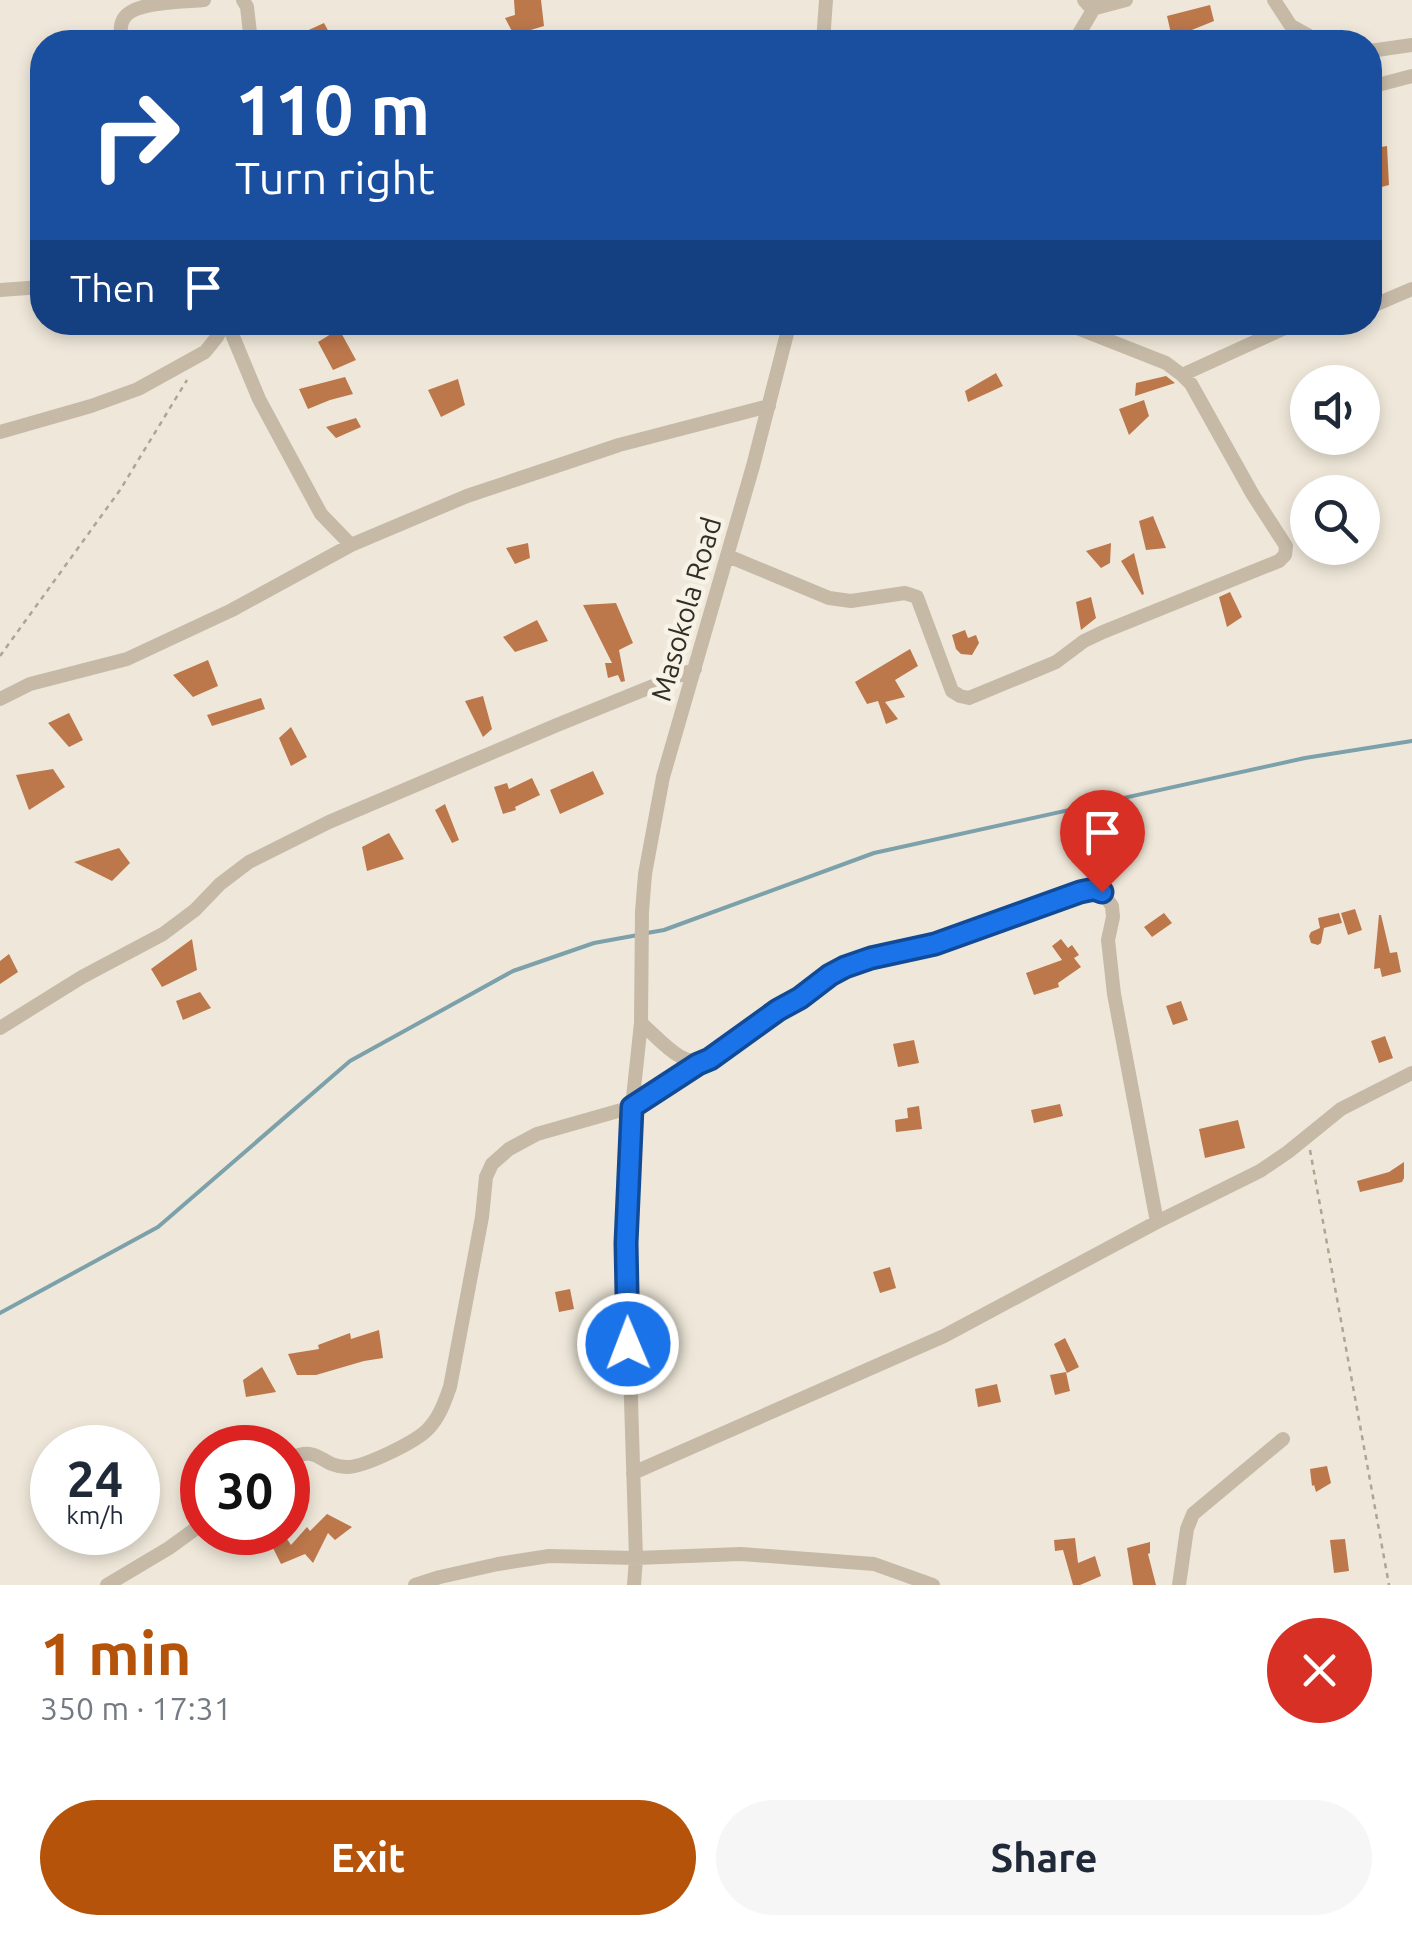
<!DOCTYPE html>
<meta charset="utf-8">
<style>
body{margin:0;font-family:Ubuntu,sans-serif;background:#f6f6f7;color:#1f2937;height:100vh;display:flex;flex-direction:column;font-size:38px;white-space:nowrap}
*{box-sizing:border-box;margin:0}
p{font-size:32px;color:#747a83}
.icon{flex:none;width:55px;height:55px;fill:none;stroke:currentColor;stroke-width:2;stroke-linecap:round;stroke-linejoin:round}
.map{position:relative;height:1585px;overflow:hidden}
.panel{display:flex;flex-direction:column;background:#fff;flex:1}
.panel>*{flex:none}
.hud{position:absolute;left:30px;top:30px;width:1352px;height:305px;border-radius:40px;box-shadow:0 5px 15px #0003;background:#1a4fa0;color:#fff;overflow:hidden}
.controls{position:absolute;left:1290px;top:365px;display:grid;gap:20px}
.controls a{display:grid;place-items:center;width:90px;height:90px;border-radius:50%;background:#fff;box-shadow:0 5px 15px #0003;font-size:50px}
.speed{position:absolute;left:30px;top:1425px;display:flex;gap:20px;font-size:50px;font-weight:700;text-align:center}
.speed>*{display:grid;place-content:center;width:130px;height:130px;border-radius:50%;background:#fff;box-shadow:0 5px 15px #0003;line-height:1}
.speed small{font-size:25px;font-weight:400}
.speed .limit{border:15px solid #d22;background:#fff;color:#111}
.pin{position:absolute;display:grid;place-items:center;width:85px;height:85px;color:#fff;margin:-102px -42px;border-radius:50% 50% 50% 0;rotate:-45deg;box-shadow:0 0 10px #0007}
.pin .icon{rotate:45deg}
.me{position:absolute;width:110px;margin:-55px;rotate:359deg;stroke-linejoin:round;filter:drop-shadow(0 0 8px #0008)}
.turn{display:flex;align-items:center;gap:35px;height:210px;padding:0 40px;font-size:45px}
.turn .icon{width:130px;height:130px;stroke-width:2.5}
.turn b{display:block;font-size:70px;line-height:85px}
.then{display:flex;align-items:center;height:95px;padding:0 40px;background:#0003;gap:20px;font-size:38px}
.round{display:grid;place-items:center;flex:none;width:105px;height:105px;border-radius:52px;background:#f6f6f7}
.headline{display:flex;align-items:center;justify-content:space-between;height:170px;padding:0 40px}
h1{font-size:60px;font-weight:600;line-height:75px;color:#b45309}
.button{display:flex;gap:20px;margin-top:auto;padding:20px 40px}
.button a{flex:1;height:115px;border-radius:60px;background:#b45309;color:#fff;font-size:40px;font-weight:600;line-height:115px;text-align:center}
.button a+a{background:#f6f6f7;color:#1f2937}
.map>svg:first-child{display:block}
</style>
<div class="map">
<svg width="1412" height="1585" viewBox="0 0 1412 1585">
<rect width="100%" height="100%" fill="#efe8da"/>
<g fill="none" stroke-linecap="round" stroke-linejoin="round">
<path stroke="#7ca1aa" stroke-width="4" d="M 647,933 L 664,930 L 874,853 L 1305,758 L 1412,741
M 0,1313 L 158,1227 L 350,1061 L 513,971 L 594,943 L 638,935"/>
</g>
<path fill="#bc774b" d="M 514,0 L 541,0 L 544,26 L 514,35 L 505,18 L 515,15 Z
M 1210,5 L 1214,21 L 1172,38 L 1167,16 Z
M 324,23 L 330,34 L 303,42 L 293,42 L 291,38 Z
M 1387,146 L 1389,185 L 1370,190 L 1370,149 Z
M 339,329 L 356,360 L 333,370 L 318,342 Z
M 996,373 L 1003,386 L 968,402 L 965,391 Z
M 1166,376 L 1175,383 L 1135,396 L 1136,383 Z
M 345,377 L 353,394 L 330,400 L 308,409 L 299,389 Z
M 458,379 L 465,405 L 441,417 L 428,390 Z
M 1144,400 L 1149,416 L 1129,435 L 1119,409 Z
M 356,418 L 361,427 L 336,438 L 326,427 Z
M 1153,516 L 1166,548 L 1146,550 L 1139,521 Z
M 528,543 L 530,558 L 515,564 L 506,548 Z
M 1111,543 L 1110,563 L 1101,568 L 1086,551 Z
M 1134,553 L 1144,594 L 1142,595 L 1121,561 Z
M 1230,592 L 1242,617 L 1227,627 L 1219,597 Z
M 1091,597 L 1096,618 L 1081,630 L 1076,602 Z
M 616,603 L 633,643 L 619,650 L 625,681 L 621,682 L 618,675 L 608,678 L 605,663 L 612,663 L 583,605 Z
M 537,620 L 548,641 L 515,652 L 503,637 Z
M 965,630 L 968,638 L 976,635 L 979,643 L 972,655 L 961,654 L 956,649 L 952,635 Z
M 910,649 L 918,666 L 895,680 L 905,697 L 885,702 L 898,719 L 886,724 L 878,701 L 867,704 L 855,682 Z
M 208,660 L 218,686 L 193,697 L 173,675 Z
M 483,696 L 492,729 L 483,737 L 465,701 Z
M 261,698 L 265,709 L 212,726 L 207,715 Z
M 69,713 L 83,740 L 69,747 L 48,723 Z
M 291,727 L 307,757 L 291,766 L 279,738 Z
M 53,769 L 65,787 L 29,810 L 16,775 Z
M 593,771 L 604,794 L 560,814 L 550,790 Z
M 532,778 L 540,795 L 515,807 L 516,810 L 503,814 L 494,787 L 507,783 L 509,789 Z
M 445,804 L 459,840 L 452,843 L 435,810 Z
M 389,833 L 404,859 L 367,871 L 362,847 Z
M 119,848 L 130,863 L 112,881 L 74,862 Z
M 1355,909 L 1362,930 L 1348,935 L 1341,913 Z
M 1164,913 L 1172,923 L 1152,937 L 1144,927 Z
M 1339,913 L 1342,923 L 1324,928 L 1321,943 L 1318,945 L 1311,943 L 1309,936 L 1311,932 L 1320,928 L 1318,918 Z
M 1379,915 L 1381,915 L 1390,953 L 1397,952 L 1401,972 L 1382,977 L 1380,968 L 1374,969 Z
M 192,939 L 197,970 L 162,987 L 151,969 Z
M 1061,939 L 1068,948 L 1072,945 L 1079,955 L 1074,958 L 1081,967 L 1058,983 L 1059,987 L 1034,995 L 1026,973 L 1062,960 L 1052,946 Z
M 9,954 L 18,972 L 0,984 L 0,961 Z
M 200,992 L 211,1008 L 183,1020 L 176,1001 Z
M 1181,1001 L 1188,1020 L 1173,1025 L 1166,1006 Z
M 1385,1036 L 1393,1058 L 1379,1063 L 1371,1041 Z
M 914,1040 L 919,1063 L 898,1067 L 893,1044 Z
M 1060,1104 L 1063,1116 L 1034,1123 L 1031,1110 Z
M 919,1106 L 922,1129 L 896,1132 L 895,1120 L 908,1118 L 907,1108 Z
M 1238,1120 L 1245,1148 L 1205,1158 L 1199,1129 Z
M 1404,1162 L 1404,1178 L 1402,1182 L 1360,1192 L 1357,1181 L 1389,1172 Z
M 890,1267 L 896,1288 L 880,1293 L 873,1272 Z
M 570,1289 L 574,1309 L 559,1312 L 555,1292 Z
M 379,1330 L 383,1358 L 364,1361 L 316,1375 L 297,1375 L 288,1354 L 319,1349 L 318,1345 L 350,1333 L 351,1339 Z
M 1065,1338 L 1079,1367 L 1067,1373 L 1054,1344 Z
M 262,1367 L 276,1392 L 246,1397 L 243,1380 Z
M 1066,1372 L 1070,1391 L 1055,1395 L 1050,1375 Z
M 997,1384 L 1001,1402 L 978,1407 L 975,1389 Z
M 1327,1466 L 1331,1483 L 1316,1492 L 1314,1485 L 1312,1486 L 1310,1469 Z
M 327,1514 L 352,1527 L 335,1540 L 328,1533 L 313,1563 L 305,1554 L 281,1564 L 271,1544 L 287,1539 L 291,1545 L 307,1527 L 310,1531 Z
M 1075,1538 L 1078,1563 L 1095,1556 L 1101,1576 L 1080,1585 L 1073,1585 L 1063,1550 L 1055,1551 L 1054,1540 Z
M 1345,1539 L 1349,1571 L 1334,1573 L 1330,1540 Z
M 1150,1542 L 1150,1553 L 1148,1554 L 1156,1585 L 1133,1585 L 1127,1548 Z"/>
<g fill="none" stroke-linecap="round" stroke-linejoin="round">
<path stroke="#b2a492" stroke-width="2.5" stroke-dasharray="5 5" stroke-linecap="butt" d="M 0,656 L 120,490 L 187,380
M 1310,1150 L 1389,1585"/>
<path stroke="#c6baa7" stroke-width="14" d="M 243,0 L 247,7 L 251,42
M 1084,0 L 1092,9 L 1126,0
M 1274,0 L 1291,26 L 1320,42
M 122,42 C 121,34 119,26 124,18 C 135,1 185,2 204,0
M 823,42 L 826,0
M 1074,42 L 1099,0
M 1370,51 L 1412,45
M 1370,87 L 1412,76
M 0,290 L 42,287
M 1370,307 L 1412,289
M 227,322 L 259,399 L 321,514 L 351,545
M 1182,375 L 1298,322
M 0,432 L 91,406 L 138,389 L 205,352 L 217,337 L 224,322
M 728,556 L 829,598 L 851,601 L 905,593 L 917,597 L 952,691 L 960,696 L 969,698 L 1056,662 L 1084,641 L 1103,632 L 1279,561 L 1285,555 L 1286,546 L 1253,495 L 1191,384 L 1182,375 L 1166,363 L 1062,322
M 0,699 L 30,684 L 127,659 L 232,610 L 351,545 L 467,496 L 619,445 L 769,406
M 641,1023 C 661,1040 682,1070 710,1059 L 778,1011 L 800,999 L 829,975 L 845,967 L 871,958 L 935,944 L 1080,891 L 1095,889 L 1102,892 L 1112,906 L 1113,917 L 1108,940 L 1114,994 L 1157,1222
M 0,1028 L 82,977 L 163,934 L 195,910 L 220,884 L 249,862 L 329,822 L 557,725 L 695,669
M 288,1459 C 321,1444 318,1466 346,1467 C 363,1468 418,1441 429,1428 C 440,1416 445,1401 450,1387 L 482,1217 L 486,1177 L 492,1164 L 509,1149 L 537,1134 L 632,1107 L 698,1064
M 633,1473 L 944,1336 L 1157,1222 L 1260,1171 L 1288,1152 L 1341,1109 L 1412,1073
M 107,1585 L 169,1548 L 202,1524
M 415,1585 L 440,1577 L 498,1564 L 549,1556 L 636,1558 L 741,1554 L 874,1564 L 933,1585
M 634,1585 L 636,1558 L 626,1243 L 632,1107 L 641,1023 L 642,912 L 645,874 L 663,777 L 753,466 L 790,322
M 1179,1585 L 1187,1529 L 1193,1514 L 1283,1439"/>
</g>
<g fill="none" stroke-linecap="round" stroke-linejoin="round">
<defs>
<path id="route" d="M 628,1344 L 626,1243 L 632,1107 L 698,1064 L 710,1059 L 778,1010 L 800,998 L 830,975 L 845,967 L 871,958 L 935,944 L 1080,892 L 1094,889 L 1102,892"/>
</defs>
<use href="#route" stroke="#114b97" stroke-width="25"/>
<use href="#route" stroke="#1a73e8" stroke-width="18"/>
</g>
<g text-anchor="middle" stroke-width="9" stroke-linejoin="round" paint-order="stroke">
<g font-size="28" fill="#332d27" stroke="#f7f2e6">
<text transform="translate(686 609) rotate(-74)" y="10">Masokola Road</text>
</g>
</g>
</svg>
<div class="controls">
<a><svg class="icon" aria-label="sound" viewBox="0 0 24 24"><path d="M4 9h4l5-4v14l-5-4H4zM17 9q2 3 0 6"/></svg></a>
<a><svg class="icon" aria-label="search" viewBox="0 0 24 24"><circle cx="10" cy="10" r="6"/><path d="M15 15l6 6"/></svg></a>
</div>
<div class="speed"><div>24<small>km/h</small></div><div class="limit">30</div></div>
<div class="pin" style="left:1102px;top:892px;background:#d93025"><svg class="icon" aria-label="arrive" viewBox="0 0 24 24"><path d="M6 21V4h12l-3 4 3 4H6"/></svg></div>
<svg class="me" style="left:628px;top:1344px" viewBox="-20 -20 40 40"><circle r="17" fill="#1a73e8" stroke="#fff" stroke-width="3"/><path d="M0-11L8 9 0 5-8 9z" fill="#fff"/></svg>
<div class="hud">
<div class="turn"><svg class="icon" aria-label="right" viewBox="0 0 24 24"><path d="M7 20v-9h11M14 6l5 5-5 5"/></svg><div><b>110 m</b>Turn right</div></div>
<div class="then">Then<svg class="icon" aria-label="arrive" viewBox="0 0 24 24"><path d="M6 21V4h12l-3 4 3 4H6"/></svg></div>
</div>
</div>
<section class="panel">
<div class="headline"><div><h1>1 min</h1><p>350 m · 17:31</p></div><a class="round" style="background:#d93025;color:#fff"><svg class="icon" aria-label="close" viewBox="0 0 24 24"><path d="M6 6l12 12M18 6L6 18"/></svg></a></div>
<div class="button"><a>Exit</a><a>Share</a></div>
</section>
